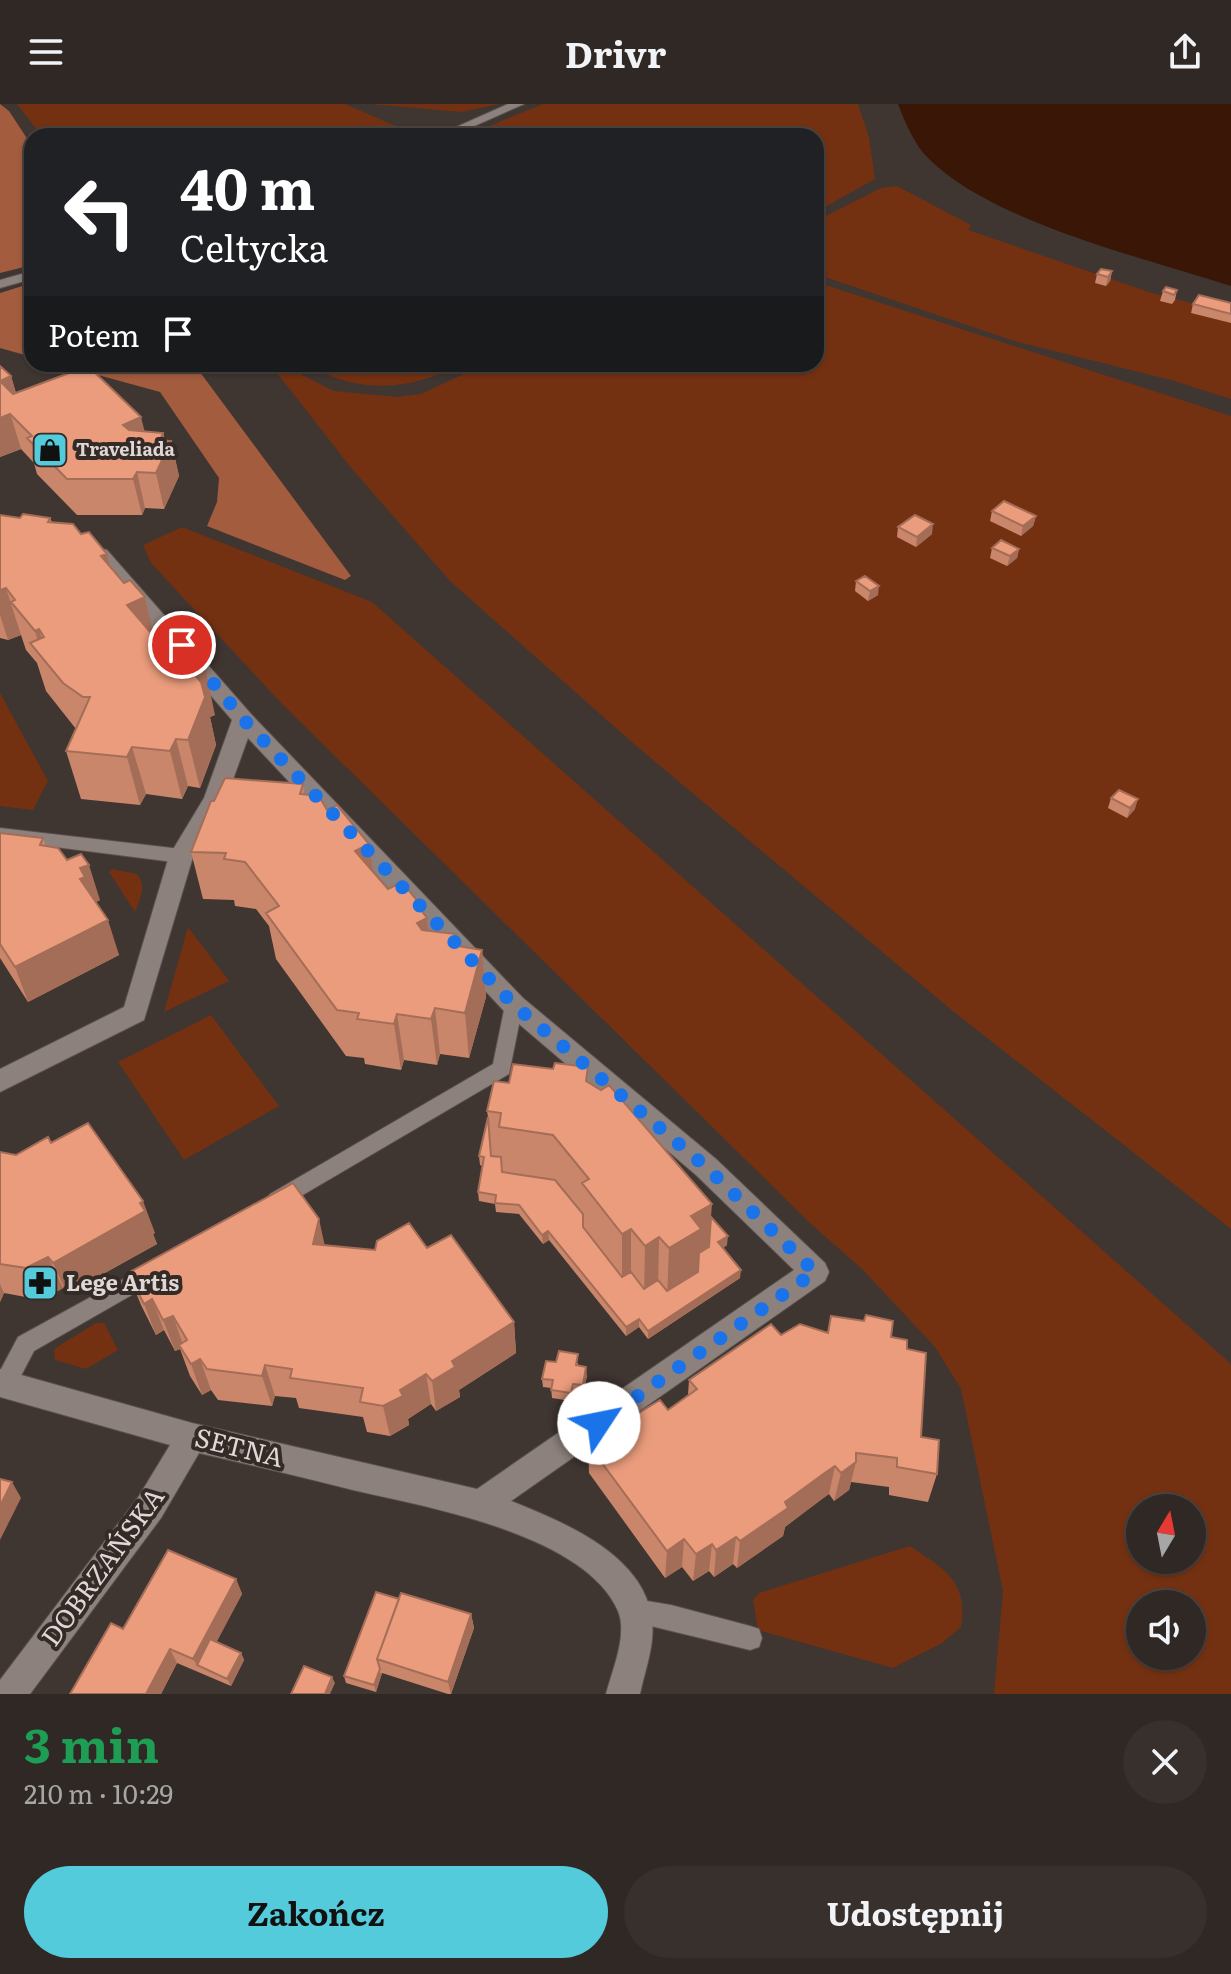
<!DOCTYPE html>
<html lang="pl">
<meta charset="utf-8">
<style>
body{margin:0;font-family:Literata,serif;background:#37302d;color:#f1f3f6;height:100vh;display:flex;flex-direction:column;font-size:30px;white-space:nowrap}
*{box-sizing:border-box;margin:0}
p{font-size:26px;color:#a7a6a7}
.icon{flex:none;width:44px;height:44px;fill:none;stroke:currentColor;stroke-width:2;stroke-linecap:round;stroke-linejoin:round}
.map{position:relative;height:1590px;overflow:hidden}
.side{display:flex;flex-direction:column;background:#2f2825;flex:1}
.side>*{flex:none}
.banner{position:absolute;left:24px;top:24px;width:800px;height:244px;border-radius:24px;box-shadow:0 2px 6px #0004,0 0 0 2px #4a4442;background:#202124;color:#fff;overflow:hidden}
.needle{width:52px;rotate:10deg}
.fabs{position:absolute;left:1126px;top:1390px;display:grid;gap:16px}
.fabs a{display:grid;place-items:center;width:80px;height:80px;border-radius:50%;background:#2f2825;box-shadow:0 2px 6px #0004,0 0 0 2px #4a4442;font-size:40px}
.pin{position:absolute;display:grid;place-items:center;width:68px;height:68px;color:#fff;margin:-34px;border:4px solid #fff;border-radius:50%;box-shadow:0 2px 8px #0007}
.me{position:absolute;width:88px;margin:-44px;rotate:56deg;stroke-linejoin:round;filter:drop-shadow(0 0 6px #0008)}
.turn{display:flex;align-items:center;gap:28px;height:168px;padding:0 24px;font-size:36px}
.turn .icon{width:104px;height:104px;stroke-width:2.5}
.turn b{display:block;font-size:56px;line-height:68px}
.then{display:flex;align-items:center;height:76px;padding:0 24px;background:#0003;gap:16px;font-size:30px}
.round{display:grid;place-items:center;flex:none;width:84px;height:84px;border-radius:42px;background:#37302d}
.head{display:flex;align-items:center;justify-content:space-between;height:136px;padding:0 24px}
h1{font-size:48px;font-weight:700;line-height:60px;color:#1e9e55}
.button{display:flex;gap:16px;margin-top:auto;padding:16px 24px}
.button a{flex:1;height:92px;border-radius:48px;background:#53cbdb;color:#111;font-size:32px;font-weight:700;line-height:92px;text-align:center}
.button a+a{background:#37302d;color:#f1f3f6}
header{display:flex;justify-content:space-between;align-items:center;height:104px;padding:0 24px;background:#2f2825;font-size:36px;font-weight:700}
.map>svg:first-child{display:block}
</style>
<header><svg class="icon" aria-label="menu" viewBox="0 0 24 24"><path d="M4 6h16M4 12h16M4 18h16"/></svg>Drivr<svg class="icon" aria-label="share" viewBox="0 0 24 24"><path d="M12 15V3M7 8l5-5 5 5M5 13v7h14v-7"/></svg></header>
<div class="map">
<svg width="1231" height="1590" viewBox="0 0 1231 1590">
<rect width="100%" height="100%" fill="#3f3531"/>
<path fill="#733112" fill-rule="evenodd" d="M 17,0 L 345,0 L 403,25 L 406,32 L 42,32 Z
M 370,0 L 500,0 L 461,8 Z
M 543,0 L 858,0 L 869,33 L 875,75 L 816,108 L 816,32 L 465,32 Z
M 897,82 L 971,121 L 968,126 L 1152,189 L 1231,209 L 1231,295 L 1171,276 L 1014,237 L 816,170 L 816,117 L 881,84 Z
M 816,178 L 1231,312 L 1231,1125 L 954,908 L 634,640 L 450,477 L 352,365 L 270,260 L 280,260 L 334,287 L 397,293 L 421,290 L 485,260 L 816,260 Z
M 306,260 L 459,260 C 410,288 356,290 306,260 Z
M 182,423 L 372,498 L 1231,1260 L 1231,1590 L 994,1590 L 1003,1487 L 961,1285 L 935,1243 L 862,1165 L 812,1121 L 282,600 L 151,459 L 143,441 ZM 1140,1404 L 1192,1404 L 1192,1456 L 1140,1456 ZM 1140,1500 L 1192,1500 L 1192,1552 L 1140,1552 Z
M 0,589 L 48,677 L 33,706 L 0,702 Z
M 112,765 L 137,770 C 147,783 140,794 135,808 L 109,768 Z
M 188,823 L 229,877 L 164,908 Z
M 211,911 L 279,1002 L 184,1056 L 118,958 Z
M 96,1219 L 104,1219 L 118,1246 L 86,1265 L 55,1256 L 54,1246 L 57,1243 Z
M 910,1442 C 945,1466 968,1476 961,1523 L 942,1539 L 893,1564 L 758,1526 L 753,1496 L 759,1489 Z"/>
<path fill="#a35c3e" d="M 0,0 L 9,7 L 32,42 L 32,161 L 0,169 Z
M 32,179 L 32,253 L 0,244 L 0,189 Z
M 58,260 L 194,260 L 351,472 L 345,476 L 207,422 L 217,398 L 219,374 L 160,288 Z"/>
<path fill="#391606" d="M 898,0 L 1231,0 L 1231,182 C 1145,154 991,118 928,54 C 914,40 905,18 898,0 Z"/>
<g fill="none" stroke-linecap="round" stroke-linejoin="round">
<defs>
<path id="lane" d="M 508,0 L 524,0 L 452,32 L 436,32 Z
M 32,167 L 32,175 L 0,184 L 0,176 Z
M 0,724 L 181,745 L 190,752 L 181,759 L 0,736 Z
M 514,894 L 521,896 L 523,901 L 509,970 L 284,1102 L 277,1105 L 270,1102 L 267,1096 L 270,1090 L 493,960 L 505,901 L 507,896 Z
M 151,1160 L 158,1162 L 162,1169 L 158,1176 L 34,1247 L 13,1287 L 5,1290 L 0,1288 L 0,1267 L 18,1233 Z
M 635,1495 L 671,1501 L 750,1522 L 759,1525 L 762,1534 L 759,1543 L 750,1546 L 626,1516 L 623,1507 L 626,1498 Z"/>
<path id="street" d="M 83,440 L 107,446 L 251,610 L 523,894 L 716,1055 L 825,1159 L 829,1168 L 825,1177 L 511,1397 C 563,1418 646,1451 652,1517 C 655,1541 645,1566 640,1590 L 606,1590 C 612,1566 628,1531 618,1507 C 585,1430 426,1403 353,1386 C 302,1373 251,1361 199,1349 L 161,1414 L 30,1590 L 0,1590 L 0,1576 L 139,1392 L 170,1341 L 0,1293 L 0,1265 L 192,1319 L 477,1385 L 794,1166 L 696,1071 L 505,908 L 248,634 L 226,695 L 193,753 L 144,916 L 0,988 L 0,965 L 124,903 L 169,752 L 204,694 L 232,616 L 93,455 L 76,450 L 73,446 L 76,442 Z"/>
</defs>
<use href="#lane" stroke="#59514e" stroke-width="2"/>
<use href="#street" stroke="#59514e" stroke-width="2"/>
<use href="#lane" fill="#8c817c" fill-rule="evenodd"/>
<use href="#street" fill="#8c817c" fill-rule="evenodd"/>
</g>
<path fill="#c9866b" d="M 1112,167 L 1110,177 L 1106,182 L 1095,179 L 1097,170 Z
M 1177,186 L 1175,196 L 1172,200 L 1160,197 L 1163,187 Z
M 1231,199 L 1231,219 L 1191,209 L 1193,200 Z
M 0,262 L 11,272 L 16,289 L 145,327 L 163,329 L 165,336 L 171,337 L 179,372 L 164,405 L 145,404 L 142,411 L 77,411 L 37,370 L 34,359 L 21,345 L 0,353 Z
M 992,407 L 1036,412 L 1033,422 L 1021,432 L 990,417 Z
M 0,411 L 20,414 L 50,414 L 52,418 L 81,430 L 107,450 L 110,462 L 124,479 L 145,493 L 153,528 L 215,611 L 210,613 L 216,641 L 200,684 L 188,682 L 182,695 L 146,690 L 140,701 L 81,695 L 66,647 L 76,625 L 46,587 L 37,559 L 26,546 L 21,531 L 8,536 L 0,534 Z
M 898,423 L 932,430 L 916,443 L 897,433 Z
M 992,444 L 1019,445 L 1017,454 L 1007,462 L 990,454 Z
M 856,477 L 878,491 L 868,497 L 855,487 Z
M 303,680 L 304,690 L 327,706 L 373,768 L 388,785 L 421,807 L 427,814 L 428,826 L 457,842 L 482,846 L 486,893 L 469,954 L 440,950 L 437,961 L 404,956 L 401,966 L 365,960 L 364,954 L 346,952 L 276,855 L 269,822 L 256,805 L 235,802 L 234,796 L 203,795 L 191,748 L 214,697 Z
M 1111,694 L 1135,705 L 1127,714 L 1108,704 Z
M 0,729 L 43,734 L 46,742 L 100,796 L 96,798 L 119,851 L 28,898 L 0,854 Z
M 588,979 L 711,1113 L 727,1141 L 723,1144 L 740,1174 L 648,1235 L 639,1223 L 626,1232 L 549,1136 L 543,1140 L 519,1110 L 496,1108 L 495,1100 L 479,1097 L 478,1088 L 482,1062 L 480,1061 L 479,1052 L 488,1013 L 487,1007 Z
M 51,1039 L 155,1129 L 153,1130 L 157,1140 L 67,1190 L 63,1184 L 42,1196 L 4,1189 L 0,1198 L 0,1048 L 16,1051 Z
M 325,1142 L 375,1146 L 427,1144 L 514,1218 L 516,1249 L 459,1286 L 460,1293 L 436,1307 L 431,1300 L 408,1315 L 409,1321 L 390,1332 L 367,1328 L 363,1313 L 299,1304 L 296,1294 L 275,1292 L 272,1302 L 218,1296 L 211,1286 L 202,1291 L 190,1272 L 180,1245 L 175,1247 L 164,1226 L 156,1231 L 141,1201 L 128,1169 Z
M 831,1212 L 891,1233 L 907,1245 L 921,1333 L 937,1370 L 928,1398 L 889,1391 L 889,1383 L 851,1378 L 849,1386 L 834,1397 L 829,1390 L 820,1396 L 785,1423 L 783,1432 L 737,1464 L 733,1460 L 714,1473 L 709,1467 L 693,1477 L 682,1463 L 665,1474 L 589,1369 L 588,1340 L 668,1306 L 688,1291 L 689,1276 L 781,1231 L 828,1229 Z
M 556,1258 L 578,1259 L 578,1262 L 587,1272 L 583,1290 L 573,1288 L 571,1297 L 552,1294 L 551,1284 L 543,1283 L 542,1275 Z
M 236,1475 L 242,1490 L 216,1538 L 241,1549 L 244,1556 L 231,1582 L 177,1559 L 161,1590 L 70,1590 L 123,1525 Z
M 399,1495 L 471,1510 L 474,1524 L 451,1590 L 448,1590 L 382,1569 L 376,1588 L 346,1579 L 344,1572 Z"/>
<path fill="#a46d57" d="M 1112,167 L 1110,177 L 1106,182 L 1108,173 Z
M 11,272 L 21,308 L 11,312 L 21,345 L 0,353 L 0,277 Z
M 141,313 L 150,349 L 123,321 Z
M 163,329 L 167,346 L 171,337 L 179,372 L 164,405 L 156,369 L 160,336 Z
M 137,368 L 145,404 L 142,411 L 133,375 Z
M 1036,412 L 1033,422 L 1021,432 L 1023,422 Z
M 933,420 L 932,430 L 916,443 L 917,433 Z
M 1019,445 L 1017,454 L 1007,462 L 1010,452 Z
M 107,450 L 119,498 L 101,452 Z
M 879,482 L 878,491 L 868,497 L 870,487 Z
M 6,484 L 21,531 L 8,536 L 0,511 L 0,486 Z
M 145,493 L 156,541 L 127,501 Z
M 39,525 L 50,564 L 43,555 L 35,527 Z
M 205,563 L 215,611 L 210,613 L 216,641 L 200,684 L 188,636 L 192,568 Z
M 176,635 L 188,682 L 182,695 L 170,647 Z
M 132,643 L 146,690 L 140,701 L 127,653 Z
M 1138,695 L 1135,705 L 1127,714 L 1130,704 Z
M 369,740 L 376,787 L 355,747 Z
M 89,761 L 100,796 L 94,799 L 80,775 L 80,764 Z
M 420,800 L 422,816 L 427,814 L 432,860 L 417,819 L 418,802 Z
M 108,816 L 119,851 L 28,898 L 15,863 Z
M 482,846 L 486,893 L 469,954 L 465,909 Z
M 435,904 L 440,950 L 437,961 L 431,915 Z
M 397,910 L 404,956 L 401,966 L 394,920 Z
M 143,1097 L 155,1129 L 153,1130 L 157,1140 L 67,1190 L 53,1159 Z
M 712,1100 L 708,1152 L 697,1176 L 667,1195 L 669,1144 L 691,1112 Z
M 319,1115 L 326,1147 L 313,1140 Z
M 631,1125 L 631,1177 L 622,1182 L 622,1130 Z
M 548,1127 L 549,1136 L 543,1140 L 542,1131 Z
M 728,1132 L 727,1141 L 718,1147 L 718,1138 Z
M 659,1133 L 658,1184 L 644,1194 L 645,1142 Z
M 48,1153 L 63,1184 L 42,1196 L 26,1164 Z
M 741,1166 L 740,1174 L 648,1235 L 648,1227 Z
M 0,1180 L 4,1189 L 0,1198 Z
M 152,1195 L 164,1226 L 156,1231 L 144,1200 Z
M 173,1212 L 184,1243 L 179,1241 L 180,1245 L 175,1247 L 163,1216 Z
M 639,1215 L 639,1223 L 626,1232 L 626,1223 Z
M 514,1218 L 516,1249 L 459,1286 L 460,1293 L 436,1307 L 432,1277 L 452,1257 Z
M 200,1255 L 211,1286 L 202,1291 L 191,1260 Z
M 265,1261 L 275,1292 L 272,1302 L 262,1272 Z
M 586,1263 L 587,1272 L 583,1290 L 583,1281 Z
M 426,1270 L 431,1300 L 408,1315 L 409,1321 L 390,1332 L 383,1302 L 400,1286 Z
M 856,1358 L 849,1386 L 834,1397 L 841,1369 Z
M 835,1362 L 829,1390 L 785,1423 L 783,1432 L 737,1464 L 740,1437 L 785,1398 Z
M 12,1378 L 21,1394 L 0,1436 L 0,1402 Z
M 736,1433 L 733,1460 L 714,1473 L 716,1446 Z
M 684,1435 L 682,1463 L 665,1474 L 667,1447 Z
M 712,1440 L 709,1467 L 693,1477 L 696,1450 Z
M 236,1475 L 242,1490 L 203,1564 L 197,1561 L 193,1555 Z
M 471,1510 L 474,1524 L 451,1590 L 448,1578 Z
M 170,1545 L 177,1559 L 161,1590 L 146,1590 Z
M 241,1549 L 244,1556 L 231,1582 L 227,1575 Z
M 380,1565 L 380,1569 L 382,1569 L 376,1588 L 374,1581 Z
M 332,1573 L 335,1579 L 330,1590 L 325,1590 Z"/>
<path fill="#ea9c7c" stroke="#a46d57" stroke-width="2" d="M 1101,165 L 1112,167 L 1108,173 L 1097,170 Z
M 1166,183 L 1177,186 L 1174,191 L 1163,187 Z
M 1199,191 L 1231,199 L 1231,210 L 1193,200 Z
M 0,262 L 11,272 L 0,277 L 13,290 L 88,262 L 141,313 L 123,321 L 129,326 L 163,329 L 160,336 L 171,337 L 156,369 L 137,368 L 133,375 L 67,375 L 27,334 L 32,332 L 10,310 L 0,314 Z
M 1004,397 L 1036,412 L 1023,422 L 992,407 Z
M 23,410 L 50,414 L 48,418 L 73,420 L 81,430 L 89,428 L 107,450 L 101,452 L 124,479 L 130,476 L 145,493 L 127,501 L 140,516 L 151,529 L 164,524 L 178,540 L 183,538 L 205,563 L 192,568 L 201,578 L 205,593 L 188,636 L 176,635 L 170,647 L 132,643 L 127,653 L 66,647 L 90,593 L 83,593 L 63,579 L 30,539 L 44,533 L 39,525 L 35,527 L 11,498 L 15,496 L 6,484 L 0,486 L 0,411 L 20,414 Z
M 915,411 L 933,420 L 917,433 L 898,423 Z
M 1001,436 L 1019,445 L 1010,452 L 992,444 Z
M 865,472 L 879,482 L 870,487 L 856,477 Z
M 225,674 L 303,680 L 300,690 L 319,692 L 327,706 L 337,701 L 369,740 L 355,747 L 388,785 L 402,778 L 420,800 L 418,802 L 427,814 L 417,819 L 422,826 L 456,830 L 452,841 L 482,846 L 465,909 L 435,904 L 431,915 L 397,910 L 394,920 L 357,915 L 359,909 L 337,906 L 266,809 L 279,802 L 245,758 L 224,755 L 226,749 L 191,748 L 211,697 L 214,697 Z
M 1119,686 L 1138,695 L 1130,704 L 1111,694 Z
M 0,729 L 43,734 L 40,741 L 58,744 L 67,756 L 81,750 L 89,761 L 80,764 L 85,773 L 80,775 L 108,816 L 15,863 L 0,840 Z
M 555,959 L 588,963 L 586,977 L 601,986 L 609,981 L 712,1100 L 691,1112 L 701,1125 L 669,1144 L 659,1133 L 645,1142 L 631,1125 L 622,1130 L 582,1079 L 589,1075 L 553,1031 L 499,1023 L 501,1009 L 487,1007 L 494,977 L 509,979 L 513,960 L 553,965 Z
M 488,1013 L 491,1052 L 501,1053 L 502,1068 L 555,1076 L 583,1110 L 583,1123 L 622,1173 L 631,1168 L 644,1185 L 658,1176 L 667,1187 L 698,1168 L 699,1149 L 709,1143 L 711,1113 L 728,1132 L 718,1138 L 741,1166 L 648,1227 L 639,1215 L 626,1223 L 548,1127 L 542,1131 L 519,1101 L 495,1099 L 496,1091 L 478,1088 L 484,1053 L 479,1052 Z
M 88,1019 L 143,1097 L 140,1099 L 145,1107 L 53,1159 L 48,1153 L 26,1164 L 0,1160 L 0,1048 L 16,1051 L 48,1033 L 51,1039 Z
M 293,1079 L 319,1115 L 313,1140 L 375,1146 L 377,1137 L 409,1119 L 427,1144 L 451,1131 L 514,1218 L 452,1257 L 455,1263 L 432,1277 L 426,1270 L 400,1286 L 403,1292 L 383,1302 L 360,1298 L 363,1284 L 290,1274 L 292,1265 L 265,1261 L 262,1272 L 207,1265 L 200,1255 L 191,1260 L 179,1241 L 187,1236 L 173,1212 L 163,1216 L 152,1195 L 144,1200 L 128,1169 Z
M 866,1211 L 893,1217 L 891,1233 L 907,1236 L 907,1245 L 926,1249 L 921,1333 L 939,1336 L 937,1370 L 897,1363 L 897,1354 L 856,1349 L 856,1358 L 841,1369 L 835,1362 L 826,1368 L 785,1398 L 788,1404 L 740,1437 L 736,1433 L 716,1446 L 712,1440 L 696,1450 L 684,1435 L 667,1447 L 588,1340 L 660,1296 L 668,1306 L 697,1285 L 689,1276 L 771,1220 L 781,1231 L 800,1220 L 828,1229 L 831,1212 L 864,1217 Z
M 559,1247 L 578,1250 L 576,1261 L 586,1263 L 583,1281 L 573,1280 L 571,1289 L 551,1286 L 553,1276 L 542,1275 L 546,1257 L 556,1258 Z
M 0,1375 L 12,1378 L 0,1402 Z
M 168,1446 L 236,1475 L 193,1555 L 170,1545 L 146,1590 L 70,1590 L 111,1519 L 123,1525 Z
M 376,1488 L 399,1495 L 377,1555 L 380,1565 L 374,1581 L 344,1572 Z
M 401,1489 L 471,1510 L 448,1578 L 377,1555 Z
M 210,1535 L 241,1549 L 227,1575 L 197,1561 Z
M 304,1562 L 332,1573 L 325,1590 L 291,1590 Z"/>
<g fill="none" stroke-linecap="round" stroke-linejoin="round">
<path stroke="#1a73e8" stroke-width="14" stroke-dasharray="0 25.2" d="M 182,541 L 243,615 L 514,901 L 706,1063 L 815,1168 L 599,1319"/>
</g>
<defs>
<symbol id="shop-square" viewBox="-11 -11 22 22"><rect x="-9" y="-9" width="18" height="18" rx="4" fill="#53cbdb" stroke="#342b27"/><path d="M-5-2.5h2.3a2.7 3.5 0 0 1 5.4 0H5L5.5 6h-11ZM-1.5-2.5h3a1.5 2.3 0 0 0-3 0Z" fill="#111"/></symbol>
<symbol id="pharmacy-square" viewBox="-11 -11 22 22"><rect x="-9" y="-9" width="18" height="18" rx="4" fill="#53cbdb" stroke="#342b27"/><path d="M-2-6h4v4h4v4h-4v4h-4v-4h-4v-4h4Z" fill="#111"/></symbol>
</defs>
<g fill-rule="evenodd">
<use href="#shop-square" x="30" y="326" width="40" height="40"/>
<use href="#pharmacy-square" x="20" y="1159" width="40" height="40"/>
</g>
<g text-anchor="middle" stroke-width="8" stroke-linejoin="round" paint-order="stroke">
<g font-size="18" font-weight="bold" fill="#ded7d5" stroke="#342b27" text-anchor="start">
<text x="76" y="352">Traveliada</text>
</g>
<g font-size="22" font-weight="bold" fill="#ded7d5" stroke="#342b27" text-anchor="start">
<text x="66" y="1187">Lege Artis</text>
</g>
<g font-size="26" fill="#ded7d5" stroke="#342b27">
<text transform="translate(239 1344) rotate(14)" y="9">SETNA</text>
<text transform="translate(103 1463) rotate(-54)" y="9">DOBRZAŃSKA</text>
</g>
</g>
</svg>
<div class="fabs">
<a><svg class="needle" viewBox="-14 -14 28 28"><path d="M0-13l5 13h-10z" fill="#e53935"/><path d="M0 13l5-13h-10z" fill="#a7a6a7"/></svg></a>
<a><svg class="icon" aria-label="sound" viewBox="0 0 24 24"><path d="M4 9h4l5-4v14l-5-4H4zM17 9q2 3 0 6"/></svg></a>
</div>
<div class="pin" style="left:182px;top:541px;background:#d93025"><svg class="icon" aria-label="arrive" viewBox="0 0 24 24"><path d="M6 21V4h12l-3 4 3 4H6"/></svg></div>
<svg class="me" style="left:599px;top:1319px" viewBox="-20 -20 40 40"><circle r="19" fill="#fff"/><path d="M0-13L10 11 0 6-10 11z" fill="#1a73e8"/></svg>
<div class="banner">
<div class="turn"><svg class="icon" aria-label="left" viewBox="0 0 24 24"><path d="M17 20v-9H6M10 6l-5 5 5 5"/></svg><div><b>40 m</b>Celtycka</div></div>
<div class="then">Potem<svg class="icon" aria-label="arrive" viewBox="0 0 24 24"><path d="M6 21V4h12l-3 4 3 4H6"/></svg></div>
</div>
</div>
<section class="side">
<div class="head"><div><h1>3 min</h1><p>210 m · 10:29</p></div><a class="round"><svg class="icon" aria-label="close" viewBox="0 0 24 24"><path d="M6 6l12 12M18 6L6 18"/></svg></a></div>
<div class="button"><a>Zakończ</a><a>Udostępnij</a></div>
</section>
